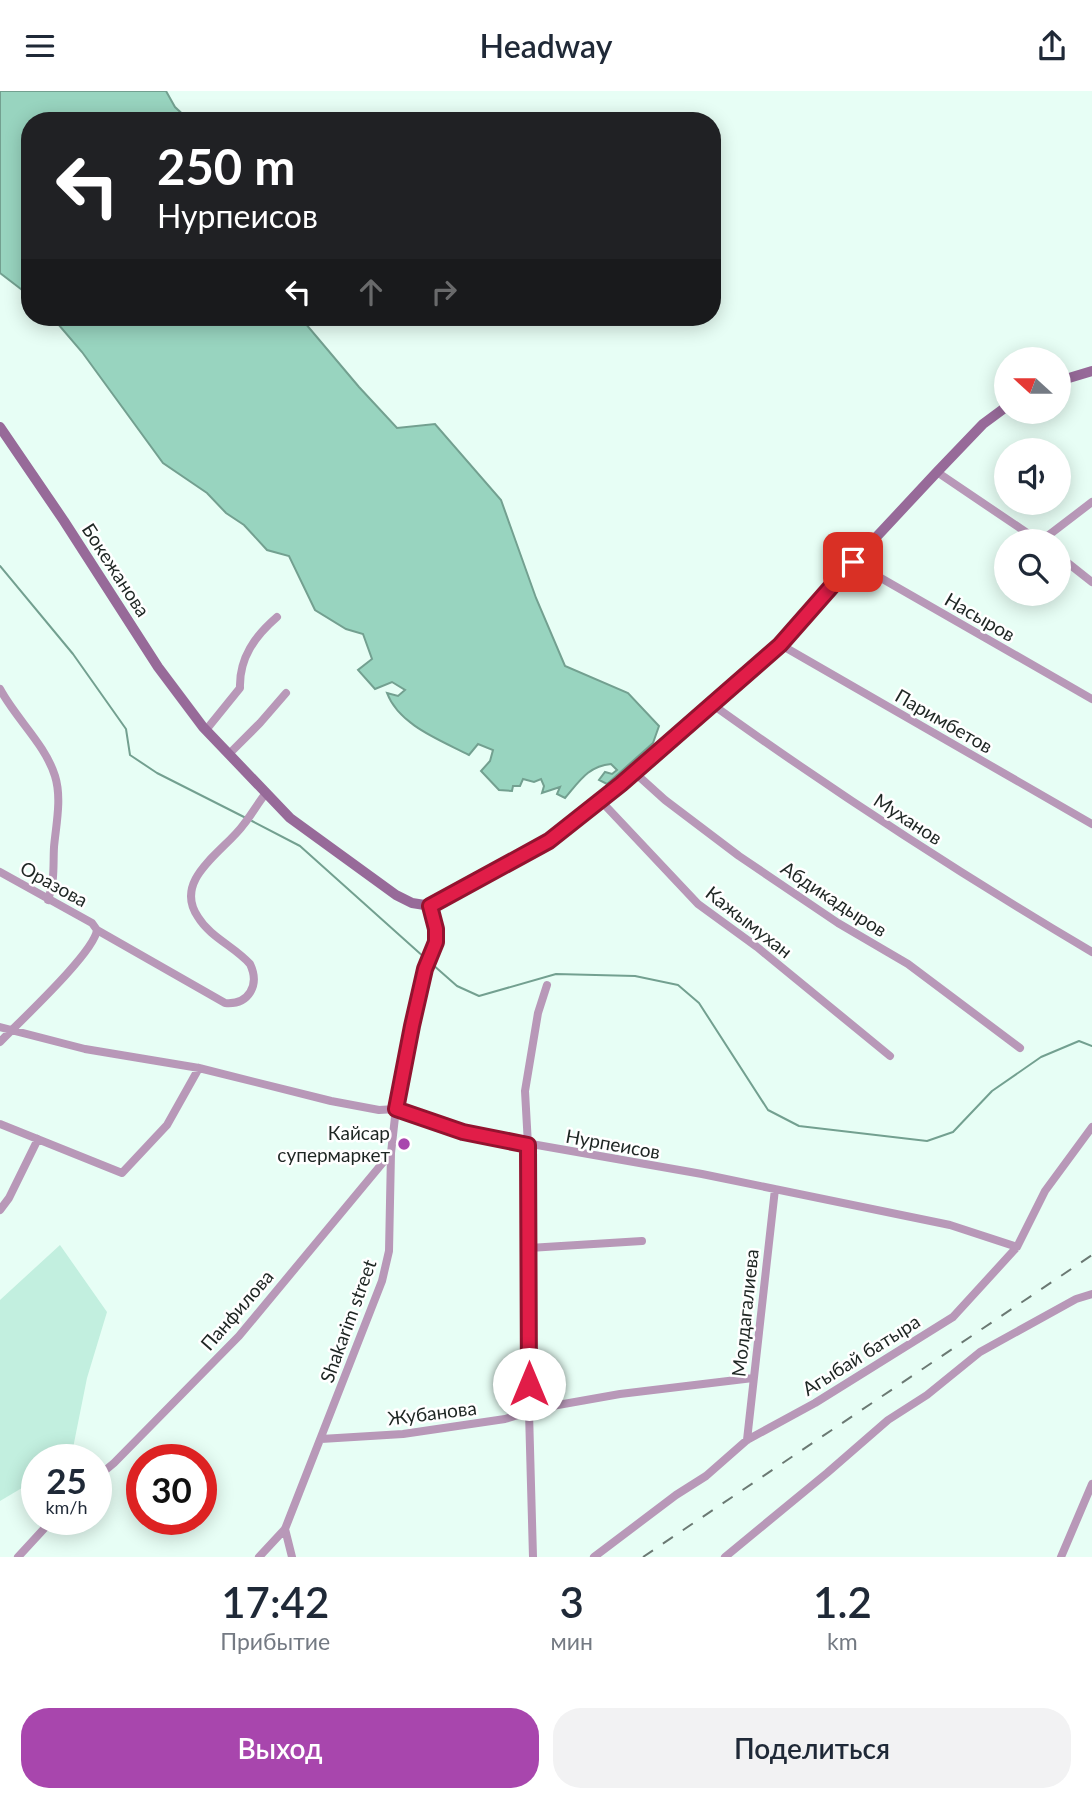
<!DOCTYPE html>
<html lang="ru">
<meta charset="utf-8">
<style>
body{margin:0;font-family:Lato,sans-serif;background:#f2f2f3;color:#1f2937;height:100vh;display:flex;flex-direction:column;font-size:26px;white-space:nowrap}
*{box-sizing:border-box;margin:0}
p{font-size:23px;color:#747a83}
.icon{flex:none;width:38px;height:38px;fill:none;stroke:currentColor;stroke-width:2;stroke-linecap:round;stroke-linejoin:round}
.map{position:relative;height:1466px;overflow:hidden}
.panel{display:flex;flex-direction:column;background:#fff;flex:1}
.panel>*{flex:none}
.banner{position:absolute;left:21px;top:21px;width:700px;height:214px;border-radius:28px;box-shadow:0 4px 18px #0003;background:#202124;color:#fff;overflow:hidden}
.needle{width:46px;rotate:291deg}
.fabs{position:absolute;left:994px;top:256px;display:grid;gap:14px}
.fabs a{display:grid;place-items:center;width:77px;height:77px;border-radius:50%;background:#fff;box-shadow:0 4px 18px #0003;font-size:35px}
.speed{position:absolute;left:21px;top:1353px;display:flex;gap:14px;font-size:35px;font-weight:700;text-align:center}
.speed>*{display:grid;place-content:center;width:91px;height:91px;border-radius:50%;background:#fff;box-shadow:0 4px 18px #0003;line-height:1}
.speed small{font-size:18px;font-weight:400}
.speed .limit{border:10px solid #d22;background:#fff;color:#111}
.pin{position:absolute;display:grid;place-items:center;width:60px;height:60px;color:#fff;margin:-30px;border-radius:14px;box-shadow:0 4px 10px #0006}
.me{position:absolute;width:77px;margin:-38px;rotate:0deg;stroke-linejoin:round;filter:drop-shadow(0 0 5px #0008)}
.turn{display:flex;align-items:center;gap:24px;height:147px;padding:0 21px;font-size:32px}
.turn .icon{width:91px;height:91px;stroke-width:2.5}
.turn b{display:block;font-size:49px;line-height:60px}
.lanes{display:flex;align-items:center;height:66px;padding:0 21px;background:#0003;justify-content:center;gap:35px;direction:ltr}
.lanes .off{opacity:.35}
.eta{display:flex;justify-content:space-evenly;align-items:center;height:119px;text-align:center}
.eta b{font-size:42px;font-weight:600;line-height:49px}
.primary-button{display:flex;gap:14px;margin-top:auto;padding:14px 21px}
.primary-button a{flex:1;height:80px;border-radius:28px;background:#a846ad;color:#fff;font-size:28px;font-weight:600;line-height:80px;text-align:center}
.primary-button a+a{background:#f2f2f3;color:#1f2937}
header{display:flex;justify-content:space-between;align-items:center;height:91px;padding:0 21px;background:#fff;font-size:32px;font-weight:600}
.map>svg:first-child{display:block}
</style>
<header><svg class="icon" aria-label="menu" viewBox="0 0 24 24"><path d="M4 6h16M4 12h16M4 18h16"/></svg>Headway<svg class="icon" aria-label="share" viewBox="0 0 24 24"><path d="M12 15V3M7 8l5-5 5 5M5 13v7h14v-7"/></svg></header>
<div class="map">
<svg width="1092" height="1466" viewBox="0 0 1092 1466">
<rect width="100%" height="100%" fill="#e7fef5"/>
<path fill="#c2efdf" d="M 60,1154 L 107,1221 L 87,1287 L 71,1367 L 37,1368 L 37,1388 L 0,1410 L 0,1209 Z"/>
<path fill="#98d4bf" stroke="#73a090" stroke-width="2" d="M 0,0 L 166,0 L 175,16 L 190,30 L 30,30 L 30,205 L 0,182 Z
M 52,226 L 300,226 L 359,296 L 397,337 L 435,333 L 501,409 L 536,507 L 565,575 L 628,602 L 659,635 L 653,652 L 607,693 L 599,689 L 605,681 L 612,683 L 617,679 L 611,673 C 588,675 579,691 565,707 L 557,703 L 560,696 L 542,702 L 544,695 L 541,688 L 534,691 L 523,688 L 520,695 L 513,695 L 512,700 L 499,699 L 481,680 L 490,670 L 493,659 L 478,653 L 469,664 C 440,649 399,634 387,602 L 398,605 L 405,599 L 392,591 L 375,598 L 358,579 L 372,568 L 363,543 L 346,538 L 315,519 L 289,465 L 267,459 L 244,434 L 226,422 L 207,402 L 163,372 L 82,261 Z"/>
<g fill="none" stroke-linecap="round" stroke-linejoin="round">
<path stroke="#73a090" stroke-width="2" d="M 0,475 L 73,563 L 126,638 L 130,664 L 157,682 L 244,726
M 252,730 L 300,755 L 425,867
M 432,873 L 457,895 L 479,905 L 556,883 L 635,885 L 678,894 L 699,912 L 768,1019 L 799,1035 L 927,1050 L 953,1041 L 992,1000 L 1041,966 L 1079,950 L 1092,955"/>
<path stroke="#b898b8" stroke-width="8" d="M 937,381 L 1039,450
M 1041,450 L 1092,411
M 1059,465 L 1092,491
M 853,471 L 1092,608
M 781,554 L 1092,733
M 0,598 C 16,628 45,653 55,685 C 62,707 56,734 54,756 C 53,775 55,790 48,809
M 713,614 C 836,702 962,784 1092,861
M 206,639 L 240,597 C 239,567 255,545 277,526
M 229,663 L 260,632 L 286,602
M 634,681 L 665,709 L 739,765 L 838,832 L 908,873 L 1020,957
M 600,709 L 698,813 L 757,856 L 890,965
M 0,781 L 92,832 L 97,839 C 94,862 19,931 0,951
M 97,839 L 225,912 C 249,914 260,894 250,873 C 235,856 210,846 198,826 C 172,788 225,760 244,733 C 252,723 258,712 266,702
M 0,936 L 85,958 L 199,977 L 331,1010 L 379,1019 L 396,1018 L 463,1041 L 702,1083 L 950,1134 L 1017,1156
M 0,1033 L 122,1082 L 167,1034 L 199,977
M 0,1119 L 9,1107 L 38,1048
M 529,1157 L 642,1150
M 321,1348 L 403,1343 L 505,1328 L 541,1317 L 620,1303 L 753,1287
M 747,1349 L 775,1098
M 96,1387 L 114,1372 L 239,1245 L 390,1063
M 285,1438 L 292,1466
M 18,1466 L 53,1428
M 259,1466 L 285,1438 L 382,1190 L 389,1160 L 391,1062 L 397,1008 L 425,879 L 436,851 L 436,838 L 431,815
M 533,1466 L 529,1321 L 528,1054 L 525,1000 L 538,922 L 547,894
M 594,1466 L 676,1404 L 706,1385 L 747,1349 L 815,1312 L 953,1226 L 1017,1156 L 1045,1100 L 1092,1036
M 725,1466 L 827,1382 L 888,1329 L 927,1304 L 980,1261 L 1076,1208 L 1092,1203
M 1061,1466 L 1092,1393"/>
<path stroke="#976a99" stroke-width="10" d="M 1059,290 L 1092,280
M 0,336 L 64,430 L 158,576 L 203,636 L 290,727 L 396,804 L 412,812 L 431,815 L 549,750 L 621,693 L 726,603 L 781,554 L 853,471 L 937,381 L 983,333 L 1006,316"/>
<path stroke="#6b7973" stroke-width="2" stroke-dasharray="12 12" stroke-linecap="butt" d="M 643,1466 L 1092,1164"/>
</g>
<g fill="none" stroke-linecap="round" stroke-linejoin="round">
<defs>
<path id="route" d="M 529,1293 L 528,1054 L 463,1041 L 396,1018 L 412,935 L 425,878 L 436,851 L 436,838 L 430,815 L 549,750 L 621,693 L 780,554 L 853,471"/>
</defs>
<use href="#route" stroke="#92132f" stroke-width="18"/>
<use href="#route" stroke="#e11d48" stroke-width="12"/>
</g>
<circle fill="#a846ad" stroke="#fff" stroke-width="2.5" cx="404" cy="1053" r="7"/>
<g text-anchor="middle" stroke-width="5" stroke-linejoin="round" paint-order="stroke">
<g font-size="19" fill="#1e2623" stroke="#fff">
<text transform="translate(116 479) rotate(57)" y="7">Бокежанова</text>
<text transform="translate(980 526) rotate(30)" y="7">Насыров</text>
<text transform="translate(944 630) rotate(30)" y="7">Паримбетов</text>
<text transform="translate(908 728) rotate(33)" y="7">Муханов</text>
<text transform="translate(54 793) rotate(29)" y="7">Оразова</text>
<text transform="translate(834 808) rotate(33)" y="7">Абдикадыров</text>
<text transform="translate(749 831) rotate(38)" y="7">Кажымухан</text>
<text transform="translate(613 1053) rotate(10)" y="7">Нурпеисов</text>
<text transform="translate(237 1219) rotate(-49)" y="7">Панфилова</text>
<text transform="translate(745 1222) rotate(-84)" y="7">Молдагалиева</text>
<text transform="translate(348 1230) rotate(-70)" y="7">Shakarim street</text>
<text transform="translate(861 1264) rotate(-32)" y="7">Агыбай батыра</text>
<text transform="translate(432 1322) rotate(-7)" y="7">Жубанова</text>
</g>
<g font-size="19" fill="#1e2623" stroke="#fff" text-anchor="end">
<text x="390" y="1049">Кайсар<tspan x="390" dy="22">супермаркет</tspan></text>
</g>
</g>
</svg>
<div class="fabs">
<a><svg class="needle" viewBox="-14 -14 28 28"><path d="M0-13l5 13h-10z" fill="#e53935"/><path d="M0 13l5-13h-10z" fill="#747a83"/></svg></a>
<a><svg class="icon" aria-label="sound" viewBox="0 0 24 24"><path d="M4 9h4l5-4v14l-5-4H4zM17 9q2 3 0 6"/></svg></a>
<a><svg class="icon" aria-label="search" viewBox="0 0 24 24"><circle cx="10" cy="10" r="6"/><path d="M15 15l6 6"/></svg></a>
</div>
<div class="speed"><div>25<small>km/h</small></div><div class="limit">30</div></div>
<div class="pin" style="left:853px;top:471px;background:#d93025"><svg class="icon" aria-label="arrive" viewBox="0 0 24 24"><path d="M6 21V4h12l-3 4 3 4H6"/></svg></div>
<svg class="me" style="left:529px;top:1293px" viewBox="-20 -20 40 40"><circle r="19" fill="#fff"/><path d="M0-13L10 11 0 6-10 11z" fill="#e11d48"/></svg>
<div class="banner">
<div class="turn"><svg class="icon" aria-label="left" viewBox="0 0 24 24"><path d="M17 20v-9H6M10 6l-5 5 5 5"/></svg><div><b>250 m</b>Нурпеисов</div></div>
<div class="lanes"><svg class="icon" aria-label="left" viewBox="0 0 24 24"><path d="M17 20v-9H6M10 6l-5 5 5 5"/></svg><svg class="icon off" aria-label="ahead" viewBox="0 0 24 24"><path d="M12 20V5M6 11l6-6 6 6"/></svg><svg class="icon off" aria-label="right" viewBox="0 0 24 24"><path d="M7 20v-9h11M14 6l5 5-5 5"/></svg></div>
</div>
</div>
<section class="panel">
<div class="eta">
<div><b>17:42</b><p>Прибытие</p></div>
<div><b>3</b><p>мин</p></div>
<div><b>1.2</b><p>km</p></div>
</div>
<div class="primary-button"><a>Выход</a><a>Поделиться</a></div>
</section>
